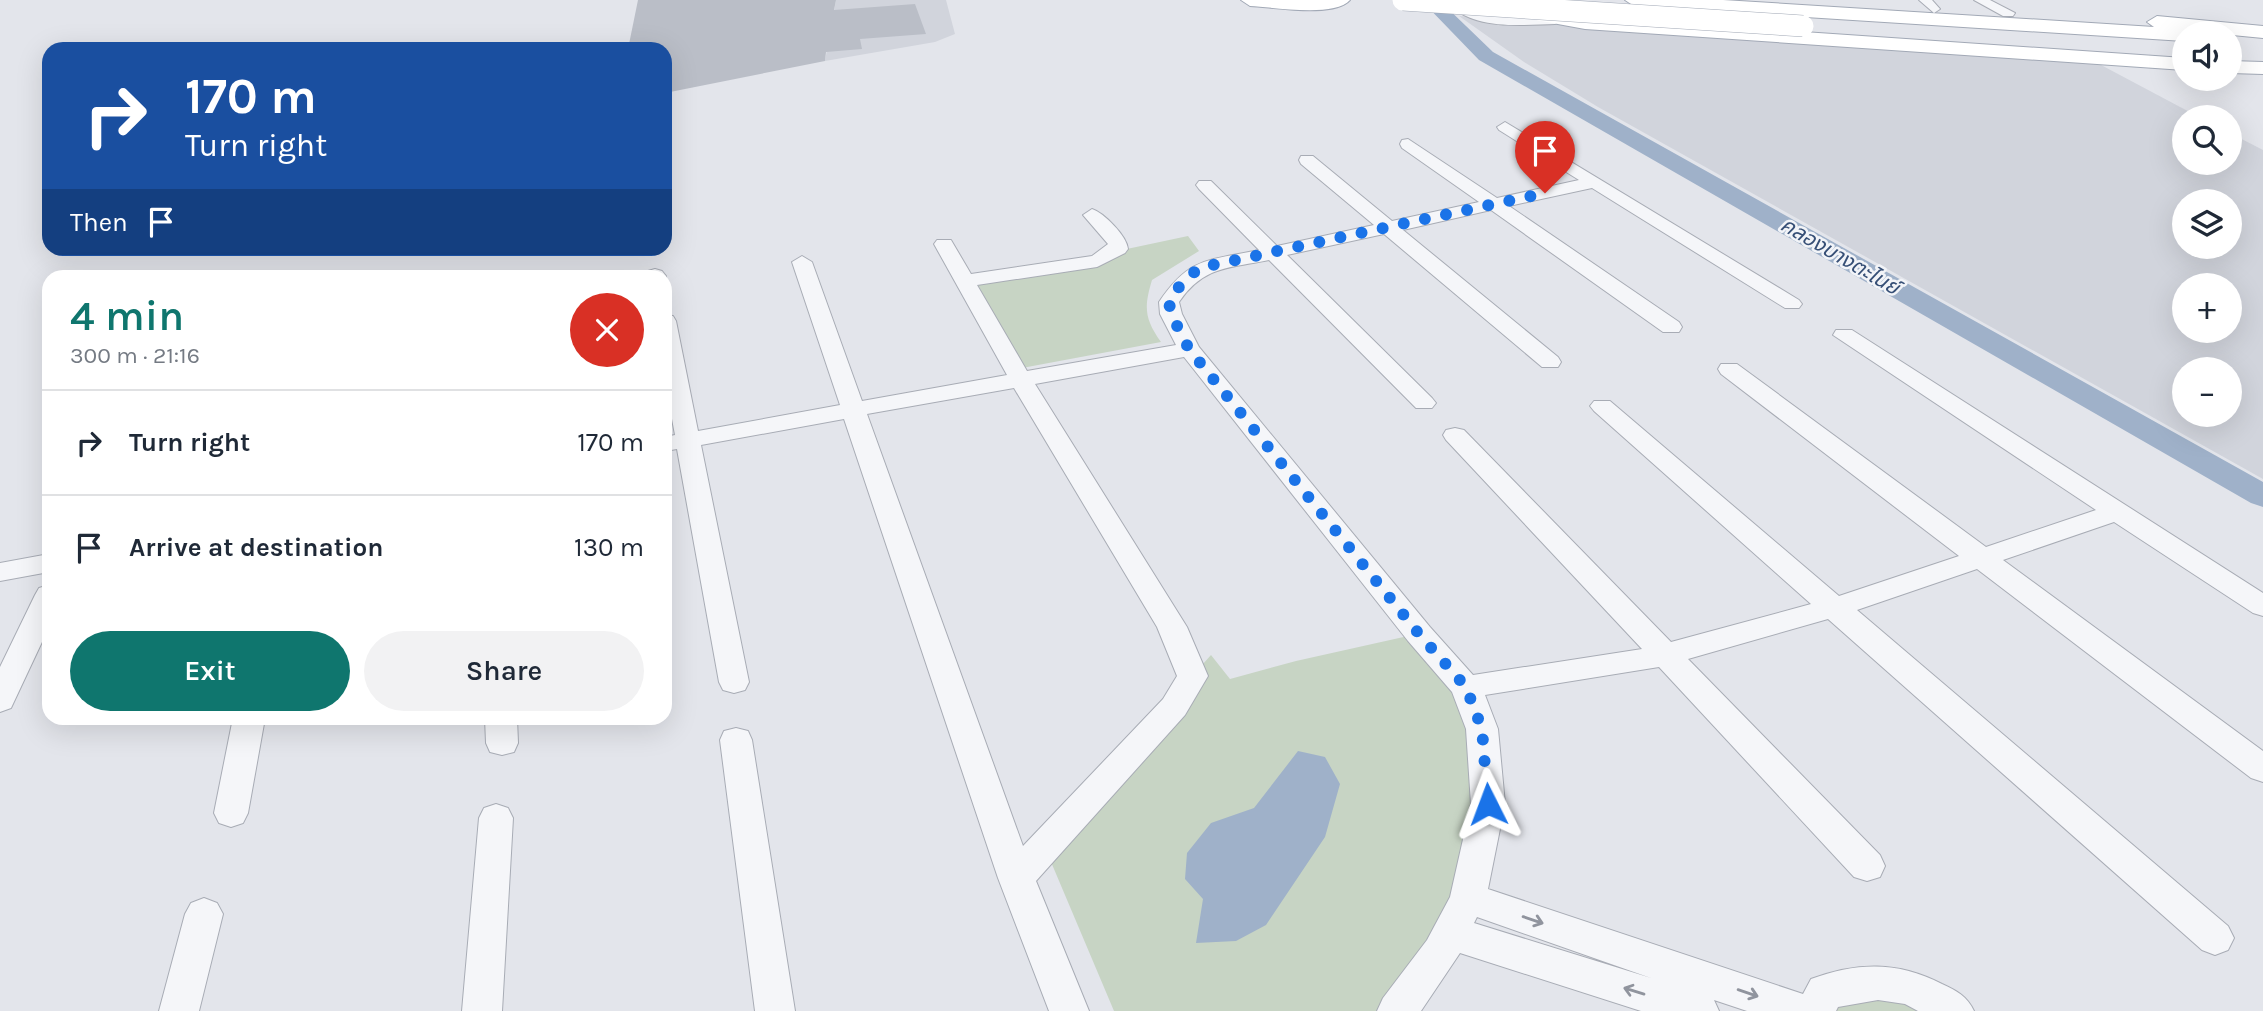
<!DOCTYPE html>
<meta charset="utf-8">
<style>
body{margin:0;font-family:Karla,"Noto Sans Thai",sans-serif;background:#f2f2f3;color:#1f2937;height:100vh;display:flex;flex-direction:column;font-size:26px;white-space:nowrap}
*{box-sizing:border-box;margin:0}
p{font-size:23px;color:#747a83}
.icon{flex:none;width:38px;height:38px;fill:none;stroke:currentColor;stroke-width:2;stroke-linecap:round;stroke-linejoin:round}
.map{position:relative;flex:1;overflow:hidden}
.sheet{position:absolute;left:42px;top:270px;width:630px;height:455px;display:flex;flex-direction:column;background:#fff;border-radius:21px;box-shadow:0 7px 28px #0002}
.sheet>*{flex:none}
.top-card{position:absolute;left:42px;top:42px;width:630px;height:214px;border-radius:21px;box-shadow:0 7px 28px #0002;background:#1a4fa0;color:#fff;overflow:hidden}
.tools{position:absolute;left:2172px;top:21px;display:grid;gap:14px}
.tools a{display:grid;place-items:center;width:70px;height:70px;border-radius:50%;background:#fff;box-shadow:0 7px 28px #0002;font-size:35px}
.pin{position:absolute;display:grid;place-items:center;width:60px;height:60px;color:#fff;margin:-72px -30px;border-radius:50% 50% 50% 0;rotate:-45deg;box-shadow:0 0 7px #0007}
.pin .icon{rotate:45deg}
.me{position:absolute;width:77px;margin:-38px;rotate:357deg;stroke-linejoin:round;filter:drop-shadow(0 0 5px #0008)}
.turn{display:flex;align-items:center;gap:24px;height:147px;padding:0 28px;font-size:32px}
.turn .icon{width:91px;height:91px;stroke-width:2.5}
.turn b{display:block;font-size:49px;line-height:60px}
.then{display:flex;align-items:center;height:66px;padding:0 28px;background:#0003;gap:14px;font-size:26px}
.round{display:grid;place-items:center;flex:none;width:74px;height:74px;border-radius:37px;background:#f2f2f3}
.overview{display:flex;align-items:center;justify-content:space-between;height:119px;padding:0 28px}
h1{font-size:42px;font-weight:600;line-height:52px;color:#0f766e}
.cta{display:flex;gap:14px;margin-top:auto;padding:14px 28px}
.cta a{flex:1;height:80px;border-radius:42px;background:#0f766e;color:#fff;font-size:28px;font-weight:600;line-height:80px;text-align:center}
.cta a+a{background:#f2f2f3;color:#1f2937}
ul{padding:0;list-style:none}
li{display:flex;align-items:center;gap:21px;height:105px;padding:0 28px;border-top:2px solid #e0e1e3}
li div{flex:1}
li b{display:block;font-size:26px}
li em{font-style:normal}
.map>svg:first-child{display:block}
</style>
<div class="map">
<svg width="2263" height="1011" viewBox="0 0 2263 1011">
<rect width="100%" height="100%" fill="#e3e5eb"/>
<path fill="#d1d4dc" fill-rule="evenodd" d="M 836,0 L 946,0 L 955,34 L 935,42 L 825,61 Z
M 1459,16 L 2086,57 L 2199,117 L 2184,117 L 2184,163 L 2230,163 L 2230,133 L 2263,150 L 2263,479 L 1598,107 L 1524,62 ZM 2184,201 L 2230,201 L 2230,247 L 2184,247 ZM 2184,285 L 2230,285 L 2230,331 L 2184,331 ZM 2184,369 L 2230,369 L 2230,415 L 2184,415 Z"/>
<path fill="#c7d4c4" d="M 1188,236 L 1199,251 L 1152,280 C 1144,307 1144,318 1161,342 L 1022,368 L 976,281 Z
M 1417,634 L 1457,680 L 1481,801 L 1436,942 L 1383,1011 L 1114,1011 L 1043,843 L 1211,655 L 1230,679 L 1296,661 Z
M 1825,992 L 1954,1011 L 1815,1011 Z"/>
<path fill="#9fb1c9" d="M 1298,751 L 1325,757 L 1340,784 L 1325,837 L 1266,925 L 1236,941 L 1196,943 L 1203,899 L 1185,879 L 1187,853 L 1211,823 L 1254,808 Z"/>
<g fill="none" stroke-linecap="round" stroke-linejoin="round">
<path fill="#9fb1c9" fill-rule="evenodd" d="M 1421,0 L 1439,0 L 1493,52 L 2263,482 L 2263,507 L 2251,503 L 1479,60 Z"/>
</g>
<path fill="#babec7" d="M 638,0 L 836,0 L 834,10 L 915,4 L 926,34 L 860,39 L 862,49 L 826,52 L 825,61 L 665,93 L 665,49 L 628,49 Z"/>
<g fill="none" stroke-linecap="round" stroke-linejoin="round">
<defs>
<path id="street" d="M 1445,0 L 1459,0 L 1486,14 L 1555,16 L 1562,20 L 1555,24 C 1519,25 1471,31 1445,0 Z
M 1919,0 L 1932,0 L 1940,9 L 1934,13 Z
M 1974,0 L 1990,0 L 2015,13 L 2013,16 L 2003,16 Z
M 1505,122 L 1799,300 L 1802,304 L 1799,308 L 1785,308 L 1592,188 L 1509,206 L 1679,322 L 1682,327 L 1679,332 L 1663,332 L 1491,210 L 1403,230 L 1558,357 L 1561,362 L 1558,367 L 1542,367 L 1384,234 L 1287,255 L 1432,398 L 1436,403 L 1432,408 L 1416,408 L 1269,260 C 1230,268 1203,266 1179,302 L 1182,314 L 1199,347 L 1430,627 L 1473,675 L 1642,649 L 1446,440 L 1443,435 L 1446,430 L 1455,428 L 1464,430 L 1671,642 L 1811,604 L 1594,411 L 1590,406 L 1594,401 L 1610,401 L 1839,596 L 1959,556 L 1721,374 L 1718,369 L 1721,364 L 1737,364 L 1986,547 L 2096,510 L 1833,335 L 1836,330 L 1852,330 L 2263,593 L 2263,616 L 2253,613 L 2114,522 L 2003,560 L 2263,751 L 2263,782 L 2251,778 L 1977,569 L 1857,610 L 2228,926 L 2234,938 L 2228,950 L 2215,955 L 2202,950 L 1828,619 L 1688,659 L 1880,855 L 1885,866 L 1880,877 L 1867,881 L 1854,877 L 1659,667 L 1485,695 L 1498,729 L 1505,804 L 1488,889 L 1803,994 L 1811,979 C 1857,962 1898,961 1942,984 C 1957,991 1967,996 1974,1011 L 1918,1011 L 1905,1004 L 1878,1000 L 1838,1007 L 1836,1011 L 1747,1011 L 1714,1000 L 1719,1011 L 1641,1011 L 1460,953 L 1421,1011 L 1377,1011 L 1383,998 L 1427,940 L 1450,897 L 1471,804 L 1466,729 L 1452,692 L 1408,641 L 1184,357 L 1035,384 L 1187,627 L 1208,676 L 1185,715 L 1036,881 L 1089,1011 L 1049,1011 L 998,878 L 844,419 L 701,445 L 749,682 L 745,690 L 734,693 L 723,690 L 719,682 L 677,449 L 665,451 L 665,437 L 675,435 L 665,381 L 665,315 L 673,316 L 676,321 L 698,431 L 840,405 L 792,262 L 802,256 L 812,262 L 862,401 L 1007,375 L 934,244 L 937,240 L 951,240 L 971,274 L 1092,256 L 1108,244 L 1083,215 L 1092,209 C 1104,213 1127,236 1128,249 L 1125,253 L 1097,267 L 977,285 L 1027,371 L 1176,345 L 1160,314 L 1159,302 C 1190,256 1208,261 1259,250 L 1199,189 L 1196,185 L 1199,181 L 1211,181 L 1277,246 L 1374,225 L 1301,164 L 1299,160 L 1301,156 L 1313,156 L 1392,221 L 1479,202 L 1402,148 L 1400,144 L 1402,140 L 1408,139 L 1497,198 L 1579,180 L 1499,130 L 1497,127 ZM 1014,388 L 1157,627 L 1177,676 L 1163,699 L 1023,846 L 867,414 ZM 1477,917 L 1651,978 L 1474,923 Z
M 655,269 L 662,271 L 666,276 L 665,278 L 646,276 L 648,271 Z
M 49,554 L 49,572 L 0,581 L 0,563 Z
M 49,585 L 49,627 L 11,708 L 0,712 L 0,667 L 35,595 L 39,588 Z
M 233,718 L 265,718 L 248,813 L 243,823 L 231,827 L 219,823 L 214,813 Z
M 485,718 L 517,718 L 518,743 L 514,752 L 502,755 L 490,752 L 486,743 Z
M 736,728 L 748,731 L 752,740 L 795,1011 L 755,1011 L 720,740 L 724,731 Z
M 496,804 L 508,808 L 513,818 L 502,1011 L 462,1011 L 479,818 L 484,808 Z
M 204,898 L 217,903 L 223,914 L 199,1011 L 159,1011 L 185,914 L 191,903 Z"/>
<path id="primary" d="M 1241,0 L 1350,0 C 1334,18 1274,7 1250,6 Z
M 1512,0 L 1533,0 L 1549,11 L 1585,17 L 2184,58 L 2184,70 L 1585,29 L 1536,20 Z
M 1625,0 L 1723,0 L 2154,27 L 2147,22 L 2157,16 L 2263,26 L 2263,38 L 2191,31 L 2193,33 L 2184,33 L 2184,41 L 1634,6 Z
M 2230,61 L 2263,62 L 2263,74 L 2230,73 Z"/>
</defs>
<use href="#street" stroke="#a8acb5" stroke-width="2"/>
<use href="#primary" stroke="#a2a9b6" stroke-width="2"/>
<use href="#street" fill="#f5f6f9" fill-rule="evenodd"/>
<use href="#primary" fill="#fff" fill-rule="evenodd"/>
<defs>
<path id="primary-bridge" d="M 1403,0 L 1803,26"/>
</defs>
<use href="#primary-bridge" stroke="#a2a9b6" stroke-width="22" stroke-linecap="butt"/>
<use href="#primary-bridge" stroke="#fff" stroke-width="21"/>
</g>
<defs><path id="oneway-shaft" d="M-6 0H5M1.5-3L5.5 0L1.5 3" fill="none" stroke-width="1.6" stroke-linecap="round" stroke-linejoin="round" transform="scale(1.75)"/></defs>
<g stroke="#90949e">
<use href="#oneway-shaft" transform="translate(1533 920) rotate(19)"/>
<use href="#oneway-shaft" transform="translate(1634 991) rotate(-163)"/>
<use href="#oneway-shaft" transform="translate(1748 993) rotate(19)"/>
</g>
<g fill="none" stroke-linecap="round" stroke-linejoin="round">
<path stroke="#1a73e8" stroke-width="12" stroke-dasharray="0 21.6" d="M 1488,804 L 1482,729 L 1466,687 L 1419,634 L 1189,349 L 1171,314 L 1169,302 L 1181,284 L 1199,268 L 1545,193"/>
</g>
<g text-anchor="middle" stroke-width="5" stroke-linejoin="round" paint-order="stroke">
<g font-size="21" font-style="italic" fill="#364f76" stroke="#f2f4f8">
<text transform="translate(1840 256) rotate(30)" y="7">คลองบางตะไนย์</text>
</g>
</g>
</svg>
<div class="tools">
<a><svg class="icon" aria-label="sound" viewBox="0 0 24 24"><path d="M4 9h4l5-4v14l-5-4H4zM17 9q2 3 0 6"/></svg></a>
<a><svg class="icon" aria-label="search" viewBox="0 0 24 24"><circle cx="10" cy="10" r="6"/><path d="M15 15l6 6"/></svg></a>
<a><svg class="icon" aria-label="layers" viewBox="0 0 24 24"><path d="M12 4l9 5-9 5-9-5zM3 14l9 5 9-5"/></svg></a>
<a>+</a>
<a>−</a>
</div>
<div class="pin" style="left:1545px;top:193px;background:#d93025"><svg class="icon" aria-label="arrive" viewBox="0 0 24 24"><path d="M6 21V4h12l-3 4 3 4H6"/></svg></div>
<svg class="me" style="left:1488px;top:804px" viewBox="-20 -20 40 40"><path d="M0-17L14 15 0 8-14 15z" fill="#1a73e8" stroke="#fff" stroke-width="4"/></svg>
<div class="top-card">
<div class="turn"><svg class="icon" aria-label="right" viewBox="0 0 24 24"><path d="M7 20v-9h11M14 6l5 5-5 5"/></svg><div><b>170 m</b>Turn right</div></div>
<div class="then">Then<svg class="icon" aria-label="arrive" viewBox="0 0 24 24"><path d="M6 21V4h12l-3 4 3 4H6"/></svg></div>
</div>
<section class="sheet">
<div class="overview"><div><h1>4 min</h1><p>300 m · 21:16</p></div><a class="round" style="background:#d93025;color:#fff"><svg class="icon" aria-label="close" viewBox="0 0 24 24"><path d="M6 6l12 12M18 6L6 18"/></svg></a></div>
<ul>
<li><svg class="icon" aria-label="right" viewBox="0 0 24 24"><path d="M7 20v-9h11M14 6l5 5-5 5"/></svg><div><b>Turn right</b></div><em>170 m</em></li>
<li><svg class="icon" aria-label="arrive" viewBox="0 0 24 24"><path d="M6 21V4h12l-3 4 3 4H6"/></svg><div><b>Arrive at destination</b></div><em>130 m</em></li>
</ul>
<div class="cta"><a>Exit</a><a>Share</a></div>
</section>
</div>
